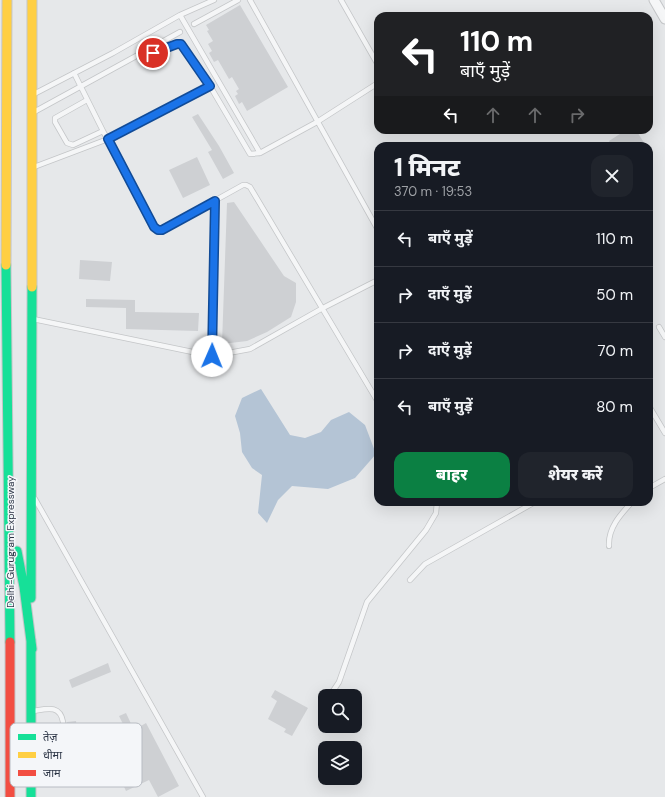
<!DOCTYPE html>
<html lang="hi">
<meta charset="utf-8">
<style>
body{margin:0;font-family:"DM Sans","Noto Sans Devanagari",sans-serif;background:#20242c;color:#f1f3f6;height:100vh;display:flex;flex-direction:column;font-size:15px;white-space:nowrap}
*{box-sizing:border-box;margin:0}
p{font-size:13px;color:#9ea1a6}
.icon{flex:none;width:22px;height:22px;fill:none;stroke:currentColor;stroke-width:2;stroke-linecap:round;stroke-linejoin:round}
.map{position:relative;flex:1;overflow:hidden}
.sheet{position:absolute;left:374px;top:142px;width:279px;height:364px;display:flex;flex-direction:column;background:#171b24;border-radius:12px;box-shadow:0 4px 16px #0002}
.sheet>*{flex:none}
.hud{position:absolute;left:374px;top:12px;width:279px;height:122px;border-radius:12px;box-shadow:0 4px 16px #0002;background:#202124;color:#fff;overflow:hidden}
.buttons{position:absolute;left:318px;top:689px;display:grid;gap:8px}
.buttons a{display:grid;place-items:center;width:44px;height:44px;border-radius:8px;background:#171b24;box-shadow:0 4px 16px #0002;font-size:20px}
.pin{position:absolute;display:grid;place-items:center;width:34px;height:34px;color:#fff;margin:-17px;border:2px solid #fff;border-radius:50%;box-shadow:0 1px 4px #0007}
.me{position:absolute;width:44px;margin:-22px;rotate:1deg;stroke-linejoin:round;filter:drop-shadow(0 0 3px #0008)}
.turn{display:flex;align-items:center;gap:14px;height:84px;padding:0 20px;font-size:18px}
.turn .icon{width:52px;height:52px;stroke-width:2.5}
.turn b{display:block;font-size:28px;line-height:34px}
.lanes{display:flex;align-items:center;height:38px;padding:0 20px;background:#0003;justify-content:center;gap:20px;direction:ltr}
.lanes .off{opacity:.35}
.round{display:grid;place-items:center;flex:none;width:42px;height:42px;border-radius:12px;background:#20242c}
.headline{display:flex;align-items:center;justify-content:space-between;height:68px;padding:0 20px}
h1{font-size:24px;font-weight:800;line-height:30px}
.action{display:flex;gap:8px;margin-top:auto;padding:8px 20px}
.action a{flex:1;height:46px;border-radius:12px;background:#0b8043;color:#fff;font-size:16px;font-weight:800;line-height:46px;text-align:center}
.action a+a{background:#20242c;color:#f1f3f6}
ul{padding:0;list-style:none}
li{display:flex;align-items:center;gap:12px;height:56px;padding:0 20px;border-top:1px solid #363941}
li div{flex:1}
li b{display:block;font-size:15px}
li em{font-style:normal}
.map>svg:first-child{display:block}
</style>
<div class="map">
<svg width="665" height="797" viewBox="0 0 665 797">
<rect width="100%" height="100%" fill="#e6e8ea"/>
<path fill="#b4c4d5" d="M 261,389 L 290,435 L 305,438 L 321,432 L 331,420 L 349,412 L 365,425 L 376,454 L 355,478 L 328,489 L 292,486 L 278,500 L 267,523 L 258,513 L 262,475 L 252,468 L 242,452 L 240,433 L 235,416 L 242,398 Z"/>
<path fill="#ced0d3" d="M 240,5 L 288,87 L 247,111 L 242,102 L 239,104 L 235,96 L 238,94 L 236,91 L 239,89 L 232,77 L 229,79 L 218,60 L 214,62 L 209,53 L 212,51 L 208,44 L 213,41 L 207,31 L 209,30 L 206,25 Z
M 198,114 L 219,146 L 234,173 L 223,179 L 208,152 L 212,150 L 192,117 Z
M 626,130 L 636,130 L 646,146 L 612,146 L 609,141 Z
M 197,157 L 210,185 L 183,198 L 169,170 Z
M 234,202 L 284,276 L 296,283 L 296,302 L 291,317 L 267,332 L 247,341 L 222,344 L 227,203 Z
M 80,260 L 112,262 L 110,281 L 79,279 Z
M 86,299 L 135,300 L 135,312 L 199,313 L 198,331 L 126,329 L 126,308 L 86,307 Z
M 108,663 L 111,672 L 72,688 L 69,680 Z
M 275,690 L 308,708 L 292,736 L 284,732 L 286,729 L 268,719 L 277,701 L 271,697 Z
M 126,713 L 134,730 L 146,723 L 179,786 L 158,797 L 149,780 L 126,791 L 120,778 L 132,773 L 120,751 L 103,749 L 105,734 L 129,736 L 119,716 Z
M 76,721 L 81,760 L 72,761 L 68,757 L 64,761 L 52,763 L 49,723 L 59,723 L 64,726 L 67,722 Z"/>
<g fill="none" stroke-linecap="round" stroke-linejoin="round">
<defs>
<path id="lane" d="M 250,0 L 378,230
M 341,0 L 378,65
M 180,15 L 260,153 L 317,122 L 378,83
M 194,24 L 238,0
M 145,51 C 158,55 168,42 181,44 L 210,86
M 74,73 L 103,131 L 73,145 L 67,143 L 55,122 L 55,118 L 87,100
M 34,94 L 113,53 L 180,15 L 214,0
M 34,112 L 180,32
M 103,131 L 154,227 L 157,230 L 162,230 L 243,185 L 246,185 L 250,187 L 378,402
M 34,167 L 108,139 L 210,86 L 250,154 L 260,153
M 33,319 L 212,356 L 250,349 L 321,309 L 378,280
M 659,327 L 665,337
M 212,356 L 215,201
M 649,406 L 665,433
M 649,488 L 665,479
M 35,499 L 203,797
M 609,546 C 608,528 620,515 632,502
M 410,580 L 425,564 L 535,502
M 321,697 L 333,691 L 339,682 L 367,602 L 426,530 L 436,513 L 437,502
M 33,711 C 46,709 60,704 63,722
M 32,779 L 57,773 L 66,767 L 68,761"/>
<path id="street" d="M 654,0 L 665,19"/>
<path id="fast" d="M 6,265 L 10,642
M 17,551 L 24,587 L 32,649
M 31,598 L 32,287
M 31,640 L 31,797"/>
<path id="slow" d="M 6,265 L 7,0
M 32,287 L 32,0"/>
<path id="jam" d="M 10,642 L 10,797"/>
</defs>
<use href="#lane" stroke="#c4c6c8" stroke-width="6"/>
<use href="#street" stroke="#c4c6c8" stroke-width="11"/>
<use href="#fast" stroke="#c4c6c8" stroke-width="11"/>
<use href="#slow" stroke="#c4c6c8" stroke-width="11"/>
<use href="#jam" stroke="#c4c6c8" stroke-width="11"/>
<use href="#lane" stroke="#f5f6f7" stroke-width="4.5"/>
<use href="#street" stroke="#f5f6f7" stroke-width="9"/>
<use href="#fast" stroke="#16e098" stroke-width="9"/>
<use href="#slow" stroke="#ffcf43" stroke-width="9"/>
<use href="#jam" stroke="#f24e42" stroke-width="9"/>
</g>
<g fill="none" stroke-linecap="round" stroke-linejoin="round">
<defs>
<path id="route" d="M 153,53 L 177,44 L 181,44 L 210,86 L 108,139 L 154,227 L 158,230 L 162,230 L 215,201 L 212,356"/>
</defs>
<use href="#route" stroke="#114b97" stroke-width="10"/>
<use href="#route" stroke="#1a73e8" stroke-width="7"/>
</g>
<g text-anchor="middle" stroke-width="3" stroke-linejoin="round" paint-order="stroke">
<g font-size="10" fill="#2b3445" stroke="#f4f6f9">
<text transform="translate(10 542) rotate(-90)" y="4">Delhi-Gurugram Expressway</text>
</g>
</g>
<rect x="10" y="723" width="132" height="64" rx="6" fill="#f4f6f9" stroke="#b8bcc3" stroke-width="1"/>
<rect x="18" y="734" width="18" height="6" fill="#16e098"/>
<rect x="18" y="752" width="18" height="6" fill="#ffcf43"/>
<rect x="18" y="770" width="18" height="6" fill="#f24e42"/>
<g font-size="11" fill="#2b3445">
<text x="43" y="741">तेज़</text>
<text x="43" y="759">धीमा</text>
<text x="43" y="777">जाम</text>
</g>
</svg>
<div class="buttons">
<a><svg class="icon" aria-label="search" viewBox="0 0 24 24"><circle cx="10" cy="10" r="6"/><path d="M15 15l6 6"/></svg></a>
<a><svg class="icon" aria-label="layers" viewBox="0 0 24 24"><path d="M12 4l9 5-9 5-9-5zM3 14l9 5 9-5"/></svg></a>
</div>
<div class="pin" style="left:153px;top:53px;background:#d93025"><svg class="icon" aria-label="arrive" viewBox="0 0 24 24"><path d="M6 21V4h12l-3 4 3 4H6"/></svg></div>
<svg class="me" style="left:212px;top:356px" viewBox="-20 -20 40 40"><circle r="19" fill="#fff"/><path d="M0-13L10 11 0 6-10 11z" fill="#1a73e8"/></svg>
<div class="hud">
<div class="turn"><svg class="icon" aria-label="left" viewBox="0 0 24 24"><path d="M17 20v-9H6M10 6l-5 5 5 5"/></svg><div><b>110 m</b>बाएँ मुड़ें</div></div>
<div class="lanes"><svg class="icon" aria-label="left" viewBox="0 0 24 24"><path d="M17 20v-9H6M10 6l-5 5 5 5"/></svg><svg class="icon off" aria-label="ahead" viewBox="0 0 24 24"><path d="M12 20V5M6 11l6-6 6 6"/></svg><svg class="icon off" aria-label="ahead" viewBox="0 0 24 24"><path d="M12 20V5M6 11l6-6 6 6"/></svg><svg class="icon off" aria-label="right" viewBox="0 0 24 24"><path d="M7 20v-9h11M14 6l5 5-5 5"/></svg></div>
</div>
<section class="sheet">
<div class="headline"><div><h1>1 मिनट</h1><p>370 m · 19:53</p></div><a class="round"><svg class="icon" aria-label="close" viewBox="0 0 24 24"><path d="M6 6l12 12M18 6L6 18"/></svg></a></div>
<ul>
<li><svg class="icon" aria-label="left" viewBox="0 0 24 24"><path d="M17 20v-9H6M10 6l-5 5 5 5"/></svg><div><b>बाएँ मुड़ें</b></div><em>110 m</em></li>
<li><svg class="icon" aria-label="right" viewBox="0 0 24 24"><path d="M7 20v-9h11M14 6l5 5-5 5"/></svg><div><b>दाएँ मुड़ें</b></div><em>50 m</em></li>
<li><svg class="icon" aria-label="right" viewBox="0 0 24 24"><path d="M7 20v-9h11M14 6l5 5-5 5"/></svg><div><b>दाएँ मुड़ें</b></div><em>70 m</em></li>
<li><svg class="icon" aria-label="left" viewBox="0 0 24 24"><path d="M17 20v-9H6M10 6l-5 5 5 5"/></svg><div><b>बाएँ मुड़ें</b></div><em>80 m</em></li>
</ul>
<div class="action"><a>बाहर</a><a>शेयर करें</a></div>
</section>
</div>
